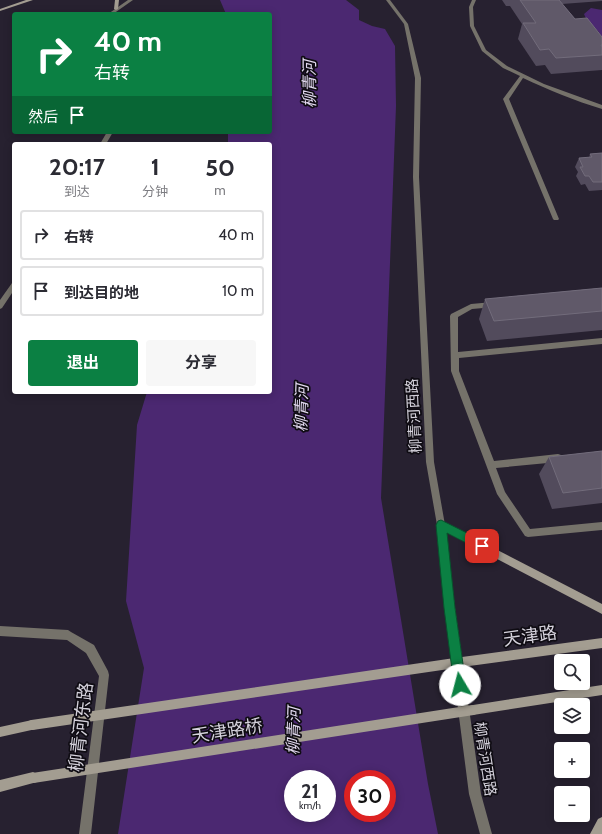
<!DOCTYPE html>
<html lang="zh">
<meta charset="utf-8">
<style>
body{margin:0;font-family:Cabin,"Noto Sans SC",sans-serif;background:#f7f7f7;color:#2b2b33;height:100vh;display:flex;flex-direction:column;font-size:15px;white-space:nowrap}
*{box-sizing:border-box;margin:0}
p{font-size:13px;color:#7c7c81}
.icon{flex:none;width:22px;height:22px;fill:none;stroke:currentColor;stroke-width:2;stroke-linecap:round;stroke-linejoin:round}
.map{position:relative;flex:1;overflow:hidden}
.drawer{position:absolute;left:12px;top:142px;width:260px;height:252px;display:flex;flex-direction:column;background:#fff;border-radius:4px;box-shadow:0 2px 10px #0003}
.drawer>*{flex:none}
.hud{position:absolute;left:12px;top:12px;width:260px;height:122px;border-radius:4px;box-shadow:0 2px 10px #0003;background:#0b8043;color:#fff;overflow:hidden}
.tools{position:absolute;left:554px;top:654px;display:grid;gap:8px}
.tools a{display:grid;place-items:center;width:36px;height:36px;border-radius:4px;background:#fff;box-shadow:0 2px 10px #0003;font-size:20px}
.speed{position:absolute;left:284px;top:770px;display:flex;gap:8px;font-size:20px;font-weight:700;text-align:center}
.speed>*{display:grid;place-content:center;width:52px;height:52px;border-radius:50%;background:#fff;box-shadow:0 2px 10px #0003;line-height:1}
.speed small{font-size:10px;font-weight:400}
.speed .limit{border:6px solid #d22;background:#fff;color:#111}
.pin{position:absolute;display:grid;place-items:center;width:34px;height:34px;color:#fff;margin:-17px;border-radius:8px;box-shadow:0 2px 6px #0006}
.me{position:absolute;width:44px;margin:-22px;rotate:352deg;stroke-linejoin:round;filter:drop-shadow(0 0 3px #0008)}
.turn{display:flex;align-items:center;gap:14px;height:84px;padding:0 16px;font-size:18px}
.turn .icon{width:52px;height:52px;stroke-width:2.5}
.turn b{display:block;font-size:28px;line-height:34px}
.then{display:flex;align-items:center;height:38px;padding:0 16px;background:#0003;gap:8px;font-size:15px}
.eta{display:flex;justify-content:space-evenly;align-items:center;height:68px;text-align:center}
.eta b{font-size:24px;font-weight:700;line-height:28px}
.action{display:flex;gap:8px;margin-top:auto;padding:8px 16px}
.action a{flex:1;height:46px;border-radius:4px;background:#0b8043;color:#fff;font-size:16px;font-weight:700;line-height:46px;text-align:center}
.action a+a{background:#f7f7f7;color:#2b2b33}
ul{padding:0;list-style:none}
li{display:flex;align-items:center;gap:12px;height:50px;margin:0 8px 6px;padding:0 8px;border:2px solid #e1e1e2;border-radius:4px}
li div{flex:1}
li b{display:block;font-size:15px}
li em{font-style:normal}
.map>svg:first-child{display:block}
</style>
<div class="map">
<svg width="602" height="834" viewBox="0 0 602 834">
<rect width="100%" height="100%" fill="#272130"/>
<path fill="#4b2871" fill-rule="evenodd" d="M 220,0 L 346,0 L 359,10 L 359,20 L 372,26 L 385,29 L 395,46 L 396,106 L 381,498 L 428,784 L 438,834 L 118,834 L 144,668 L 126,601 L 137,425 L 147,392 L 270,392 L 270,144 L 228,144 L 228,132 L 270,132 L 270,14 L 226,14 ZM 293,779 L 327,779 L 327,813 L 293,813 ZM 353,779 L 387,779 L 387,813 L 353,813 Z
M 591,8 L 602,10 L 602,38 L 598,31 L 590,28 L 584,14 Z"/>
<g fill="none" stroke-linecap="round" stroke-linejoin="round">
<path fill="#75726a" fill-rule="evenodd" d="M 472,0 L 476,0 L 473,7 L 474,26 L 486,50 L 507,66 L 544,84 L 602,105 L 602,109 C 575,101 549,90 523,78 L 509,99 L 559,219 L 558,220 L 554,220 L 553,219 L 503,99 L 520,76 L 503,68 L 482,51 L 470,26 L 469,7 Z
M 493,302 L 495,303 L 497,305 L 495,307 L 472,309 L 458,317 L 458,352 L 602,338 L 602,344 L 459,358 L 459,371 L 494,461 L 558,454 L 561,455 L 562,458 L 561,461 L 558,462 L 496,468 L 505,492 L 530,529 L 602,522 L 602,530 L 528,537 L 525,536 L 497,494 L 451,371 L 450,316 L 451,314 L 471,304 Z"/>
<path fill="#75726a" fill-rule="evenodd" d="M 128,0 L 133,0 L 113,14 L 108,14 Z
M 386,0 L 390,0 L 408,24 L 421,78 L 419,177 L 434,462 L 445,525 L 455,608 L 481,794 L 492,834 L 480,834 L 469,794 L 445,608 L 437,525 L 426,462 L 413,177 L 415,78 L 404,24 Z
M 107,132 L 113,132 L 106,144 L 100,144 Z
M 12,283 L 14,283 L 14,290 L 2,308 L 0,309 L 0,300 Z
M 0,626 L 68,630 L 71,632 L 94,645 L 108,671 L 109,675 L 91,834 L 79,834 L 99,676 L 86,653 L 67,640 L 0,636 Z"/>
<path fill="#a39d91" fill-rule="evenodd" d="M 26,0 L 33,0 L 0,11 L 0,9 Z
M 115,0 L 119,0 L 118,9 L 116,10 L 114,9 Z
M 441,521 L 602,604 L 602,614 L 438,528 L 437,525 L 438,522 Z
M 602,638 L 602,648 L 462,667 L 458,666 L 457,662 L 458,658 L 462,657 Z
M 602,685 L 602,695 L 473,715 L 469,714 L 468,710 L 469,706 L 473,705 Z
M 32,720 L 36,721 L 37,725 L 36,729 L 0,737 L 0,727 Z
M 33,772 L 37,774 L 39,778 L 37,782 L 0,792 L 0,780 Z
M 602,817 L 602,834 L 590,834 L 598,819 Z"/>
<path stroke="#a39d91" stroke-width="10" d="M 32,725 L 462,662
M 33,778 L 473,710"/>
</g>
<path fill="#524b5c" d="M 502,0 L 602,0 L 602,1 L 562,4 L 575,19 L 602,37 L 602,70 L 551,74 L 545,65 L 536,66 L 518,39 L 522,24 L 510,6 L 506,6 Z
M 602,153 L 602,190 L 589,191 L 585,184 L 581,185 L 576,176 L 578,172 L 575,167 L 579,158 L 589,158 L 590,154 Z
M 602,288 L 602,330 L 487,341 L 479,319 L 485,299 Z
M 602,451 L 602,503 L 552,509 L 539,474 L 549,457 Z"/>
<path fill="#605969" stroke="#726c7b" d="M 520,0 L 559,0 L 575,19 L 587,18 L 602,37 L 602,45 L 601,45 L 602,47 L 602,55 L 556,58 L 549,49 L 540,50 L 523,23 L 536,23 Z
M 602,153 L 602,182 L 593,182 L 589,176 L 585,176 L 580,167 L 583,167 L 579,158 L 592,157 L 590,154 Z
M 602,288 L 602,311 L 494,321 L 485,299 Z
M 602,451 L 602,488 L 563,493 L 549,457 Z"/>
<path fill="#0b8043" stroke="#07532c" d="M 441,520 L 485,542 L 487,546 L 485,549 L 482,551 L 447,533 L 455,608 L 466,685 L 464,690 L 460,691 L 456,690 L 454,685 L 444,608 L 436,525 L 438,521 Z"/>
<g text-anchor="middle" stroke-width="3.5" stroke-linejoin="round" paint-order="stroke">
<g font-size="15" fill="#d4d1db" stroke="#0f0c13">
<text transform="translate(414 416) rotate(-93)" y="5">柳青河西路</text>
<text transform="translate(485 759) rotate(81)" y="5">柳青河西路</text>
</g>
<g font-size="16" font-style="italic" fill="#e3daf0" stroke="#0f0c13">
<text transform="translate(309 84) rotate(-90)" y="6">柳青河</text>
<text transform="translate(301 408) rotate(-88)" y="6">柳青河</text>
<text transform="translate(293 731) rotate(-88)" y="6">柳青河</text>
</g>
<g font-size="18" fill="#d4d1db" stroke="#0f0c13">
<text transform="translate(530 636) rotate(-8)" y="6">天津路</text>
<text transform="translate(81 727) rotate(-83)" y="6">柳青河东路</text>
<text transform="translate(227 731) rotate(-9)" y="6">天津路桥</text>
</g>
</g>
</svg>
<div class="tools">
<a><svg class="icon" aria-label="search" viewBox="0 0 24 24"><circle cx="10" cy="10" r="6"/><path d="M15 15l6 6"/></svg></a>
<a><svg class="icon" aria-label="layers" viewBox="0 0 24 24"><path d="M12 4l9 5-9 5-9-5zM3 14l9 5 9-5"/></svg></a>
<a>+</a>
<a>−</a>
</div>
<div class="speed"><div>21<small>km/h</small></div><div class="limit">30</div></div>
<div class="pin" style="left:482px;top:546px;background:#d93025"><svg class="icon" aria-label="arrive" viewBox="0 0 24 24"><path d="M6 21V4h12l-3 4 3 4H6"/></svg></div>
<svg class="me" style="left:460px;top:685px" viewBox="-20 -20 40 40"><circle r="19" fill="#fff"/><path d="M0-13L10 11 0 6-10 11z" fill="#0b8043"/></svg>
<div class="hud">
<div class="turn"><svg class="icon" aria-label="right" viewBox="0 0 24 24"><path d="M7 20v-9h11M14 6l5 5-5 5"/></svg><div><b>40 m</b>右转</div></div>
<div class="then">然后<svg class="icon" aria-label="arrive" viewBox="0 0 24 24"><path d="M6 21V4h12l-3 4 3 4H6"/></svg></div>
</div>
<section class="drawer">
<div class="eta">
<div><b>20:17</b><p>到达</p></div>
<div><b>1</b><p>分钟</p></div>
<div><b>50</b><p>m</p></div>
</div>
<ul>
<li><svg class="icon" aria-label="right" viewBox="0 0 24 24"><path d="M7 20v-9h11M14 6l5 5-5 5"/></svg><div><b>右转</b></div><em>40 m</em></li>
<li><svg class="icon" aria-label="arrive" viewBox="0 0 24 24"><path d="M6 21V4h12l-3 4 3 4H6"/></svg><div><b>到达目的地</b></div><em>10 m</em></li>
</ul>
<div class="action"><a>退出</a><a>分享</a></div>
</section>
</div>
